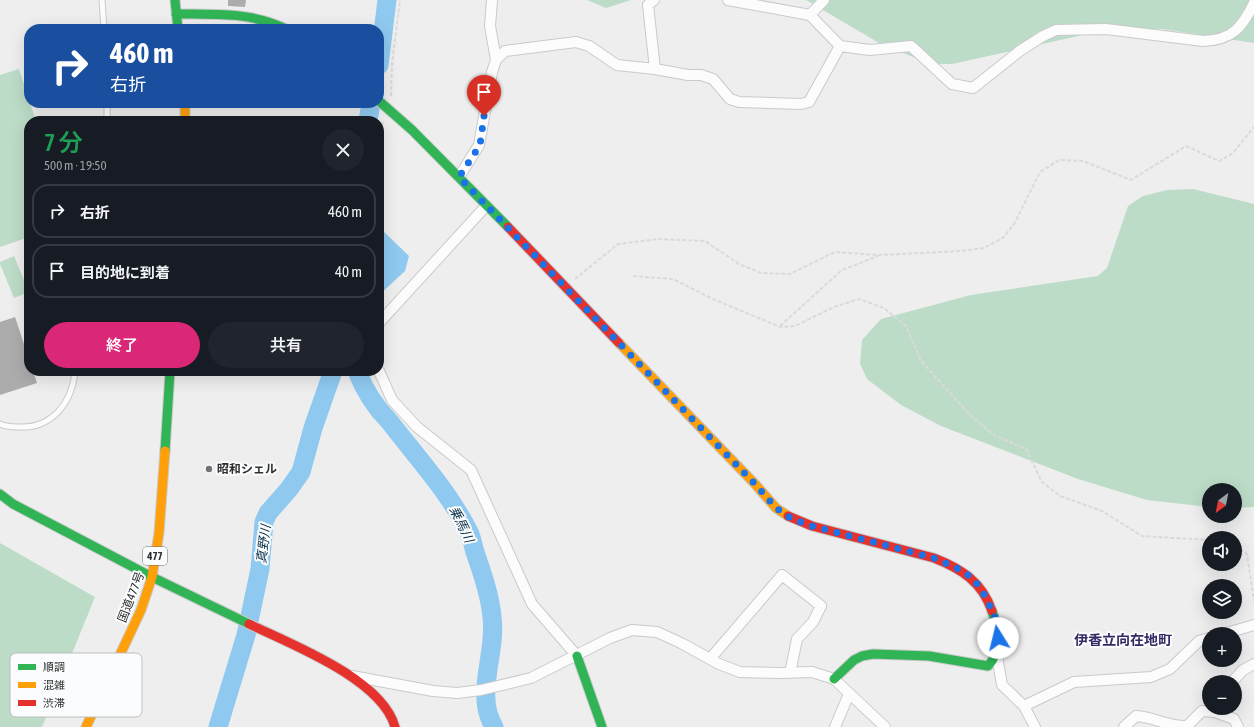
<!DOCTYPE html>
<html lang="ja">
<meta charset="utf-8">
<style>
body{margin:0;font-family:"Asap Condensed","Noto Sans JP",sans-serif;background:#20242c;color:#f1f3f6;height:100vh;display:flex;flex-direction:column;font-size:15px;white-space:nowrap}
*{box-sizing:border-box;margin:0}
p{font-size:13px;color:#9ea1a6}
.icon{flex:none;width:22px;height:22px;fill:none;stroke:currentColor;stroke-width:2;stroke-linecap:round;stroke-linejoin:round}
.map{position:relative;flex:1;overflow:hidden}
.details{position:absolute;left:24px;top:116px;width:360px;height:260px;display:flex;flex-direction:column;background:#171b24;border-radius:16px;box-shadow:0 4px 16px #0002}
.details>*{flex:none}
.hud{position:absolute;left:24px;top:24px;width:360px;height:84px;border-radius:16px;box-shadow:0 4px 16px #0002;background:#1a4fa0;color:#fff;overflow:hidden}
.needle{width:26px;rotate:212deg}
.fabs{position:absolute;left:1202px;top:483px;display:grid;gap:8px}
.fabs a{display:grid;place-items:center;width:40px;height:40px;border-radius:50%;background:#171b24;box-shadow:0 4px 16px #0002;font-size:20px}
.pin{position:absolute;display:grid;place-items:center;width:34px;height:34px;color:#fff;margin:-41px -17px;border-radius:50% 50% 50% 0;rotate:-45deg;box-shadow:0 0 4px #0007}
.pin .icon{rotate:45deg}
.me{position:absolute;width:44px;margin:-22px;rotate:351deg;stroke-linejoin:round;filter:drop-shadow(0 0 3px #0008)}
.turn{display:flex;align-items:center;gap:14px;height:84px;padding:0 20px;font-size:18px}
.turn .icon{width:52px;height:52px;stroke-width:2.5}
.turn b{display:block;font-size:28px;line-height:34px}
.round{display:grid;place-items:center;flex:none;width:42px;height:42px;border-radius:21px;background:#20242c}
.head{display:flex;align-items:center;justify-content:space-between;height:68px;padding:0 20px}
h1{font-size:24px;font-weight:600;line-height:30px;color:#1e9e55}
.button{display:flex;gap:8px;margin-top:auto;padding:8px 20px}
.button a{flex:1;height:46px;border-radius:24px;background:#db2777;color:#fff;font-size:16px;font-weight:600;line-height:46px;text-align:center}
.button a+a{background:#20242c;color:#f1f3f6}
ul{padding:0;list-style:none}
li{display:flex;align-items:center;gap:12px;height:54px;margin:0 8px 6px;padding:0 12px;border:2px solid #363941;border-radius:16px}
li div{flex:1}
li b{display:block;font-size:15px}
li em{font-style:normal}
.map>svg:first-child{display:block}
</style>
<div class="map">
<svg width="1254" height="727" viewBox="0 0 1254 727">
<rect width="100%" height="100%" fill="#eeeeef"/>
<path fill="#bcdcc7" d="M 587,0 L 631,0 L 606,8 Z
M 806,0 L 1254,0 L 1254,43 L 1162,29 L 1101,31 L 952,64 L 930,64 L 879,43 Z
M 19,69 L 36,121 L 29,121 L 29,237 L 0,247 L 0,75 Z
M 1193,189 L 1254,204 L 1254,507 L 1235,508 L 1235,490 L 1209,490 L 1209,507 L 1147,500 L 1078,479 L 941,426 L 901,405 L 867,379 L 860,364 L 862,340 L 881,319 L 971,295 L 1098,276 L 1107,268 L 1128,206 L 1143,196 L 1167,190 Z
M 14,256 L 29,292 L 14,298 L 0,264 L 0,262 Z
M 0,543 L 95,597 L 42,727 L 0,727 Z"/>
<path fill="#8fc9f0" d="M 379,227 L 409,256 L 405,271 L 379,295 Z"/>
<g fill="none" stroke-linecap="round" stroke-linejoin="round">
<path stroke="#8fc9f0" stroke-width="19" d="M 379,65 L 387,0
M 368,121 L 371,103
M 357,371 C 364,389 375,407 389,421 C 416,456 449,492 469,532 C 472,538 473,546 475,552 C 482,573 490,595 492,617 C 497,654 474,693 494,727
M 218,727 L 246,635 L 260,569 L 264,522 L 268,513 L 289,489 L 301,472 L 313,428 L 333,371"/>
</g>
<path fill="#adacac" d="M 228,0 L 246,0 L 245,7 L 228,6 Z
M 15,317 L 29,359 L 29,371 L 33,371 L 37,383 L 0,395 L 0,322 Z"/>
<g fill="none" stroke-linecap="round" stroke-linejoin="round">
<defs>
<path id="lane" d="M 102,0 L 104,29
M 107,121 L 107,103
M 0,424 C 6,427 12,427 18,427 C 52,429 72,403 75,371"/>
<path id="street" d="M 492,0 L 490,26 L 496,60
M 654,0 L 648,5 L 655,69
M 728,0 L 810,15 L 840,46 L 870,50 L 911,46 L 952,84 L 973,88 L 1021,50 L 1043,36 L 1056,30 L 1106,29 L 1203,41 C 1232,40 1242,28 1254,3
M 810,15 L 824,0
M 459,177 L 479,145 L 492,72 L 496,60 L 505,51 L 576,42 L 589,46 L 617,65 L 655,69 L 688,75 L 701,75 L 713,79 L 730,99 L 739,102 L 801,104 L 809,102 L 840,46
M 379,323 L 486,206
M 379,371 L 392,400 L 417,427 L 471,470 L 532,604 L 577,656
M 1223,634 L 1254,625
M 997,656 L 1002,685 L 1024,706 L 1035,727
M 710,659 L 782,575 L 821,606 L 813,622 L 797,639 L 790,673
M 352,676 L 433,691 L 457,693 L 481,690 L 531,678 L 610,638 L 632,630 L 657,632 L 681,643 L 719,664 L 740,672 L 778,673 L 812,672 L 834,679 L 885,727
M 1232,682 L 1243,670 L 1254,664
M 1024,706 L 1074,682 L 1151,677 L 1170,669 L 1199,641 L 1209,638
M 1215,712 L 1234,719 L 1238,727
M 835,727 L 849,694
M 1124,727 L 1136,716 C 1155,717 1167,727 1187,726 L 1202,711 L 1215,712 L 1217,708"/>
<path id="fast" d="M 175,0 L 178,29
M 176,14 C 214,14 251,12 286,29
M 379,101 L 412,130 L 508,227
M 165,451 L 170,371
M 0,494 L 13,504 L 152,577 L 249,624
M 577,656 L 602,727
M 834,679 L 854,660 L 862,656 L 873,654 L 929,656 L 988,666 C 1002,651 999,629 992,611"/>
<path id="slow" d="M 185,103 L 185,121
M 619,343 L 755,484 L 776,508 L 788,516
M 86,727 L 141,610 L 152,577 L 159,533 L 165,451"/>
<path id="jam" d="M 508,227 L 619,343
M 788,516 L 812,526 L 934,558 C 962,569 982,582 992,611
M 249,624 C 291,644 382,679 395,727"/>
</defs>
<use href="#lane" stroke="#c9caca" stroke-width="7"/>
<use href="#street" stroke="#c9caca" stroke-width="12"/>
<use href="#fast" stroke="#c9caca" stroke-width="11"/>
<use href="#slow" stroke="#c9caca" stroke-width="11"/>
<use href="#jam" stroke="#c9caca" stroke-width="11"/>
<path stroke="#dadadb" stroke-width="2" stroke-dasharray="4 2" stroke-linecap="butt" d="M 391,96 L 392,64 L 400,0
M 379,131 L 384,121
M 633,276 L 673,279 L 713,299 L 780,327 L 795,326 L 834,307 L 859,299 L 884,308 L 906,326 L 921,361 L 970,415 L 994,435 L 1026,449 L 1042,482 L 1060,496 L 1102,511 L 1142,536 L 1209,540
M 575,279 L 618,244 L 659,239 L 705,241 L 739,264 L 761,273 L 790,274 L 835,252 L 879,255 L 961,251 L 984,248 L 1004,237 L 1014,224 L 1040,172 L 1059,160 L 1083,161 L 1131,180 L 1186,146 L 1219,161 L 1233,153 L 1254,127
M 780,326 L 842,270 L 878,256
M 1235,546 L 1247,554 L 1254,601"/>
<use href="#lane" stroke="#fcfcfd" stroke-width="5"/>
<use href="#street" stroke="#fcfcfd" stroke-width="10"/>
<use href="#fast" stroke="#30b455" stroke-width="9"/>
<use href="#slow" stroke="#ff9f0a" stroke-width="9"/>
<use href="#jam" stroke="#e5322d" stroke-width="9"/>
</g>
<g fill="none" stroke-linecap="round" stroke-linejoin="round">
<path stroke="#1a73e8" stroke-width="7" stroke-dasharray="0 12.6" d="M 484,116 L 480,145 L 459,177 L 755,484 L 776,508 L 792,519 L 812,526 L 934,558 L 965,572 L 978,585 L 987,599 L 995,618 L 998,638"/>
</g>
<circle fill="#727274" stroke="#fafcfd" stroke-width="1.5" cx="209" cy="469" r="4"/>
<g text-anchor="middle" stroke-width="4" stroke-linejoin="round" paint-order="stroke">
<rect fill="#fafcfd" stroke="#6d6d6e" stroke-width="1" x="143" y="547" width="24" height="18" rx="3"/>
<g font-size="11" font-weight="bold" fill="#303031">
<text x="155" y="560">477</text>
</g>
<g font-size="12" font-weight="bold" fill="#303031" stroke="#fafcfd" text-anchor="start">
<text x="217" y="473">昭和シェル</text>
</g>
<g font-size="12" fill="#303031" stroke="#fafcfd">
<text transform="translate(131 597) rotate(-69)" y="4">国道477号</text>
</g>
<g font-size="13" font-style="italic" fill="#0b3047" stroke="#fafcfd">
<text transform="translate(462 524) rotate(64)" y="5">乗馬川</text>
<text transform="translate(263 544) rotate(-83)" y="5">真野川</text>
</g>
<g font-size="14" font-weight="bold" fill="#352964" stroke="#fafcfd">
<text x="1123" y="645">伊香立向在地町</text>
</g>
</g>
<rect x="10" y="653" width="132" height="64" rx="6" fill="#fafcfd" stroke="#bdbfc0" stroke-width="1"/>
<rect x="18" y="664" width="18" height="6" fill="#30b455"/>
<rect x="18" y="682" width="18" height="6" fill="#ff9f0a"/>
<rect x="18" y="700" width="18" height="6" fill="#e5322d"/>
<g font-size="11" fill="#303031">
<text x="43" y="671">順調</text>
<text x="43" y="689">混雑</text>
<text x="43" y="707">渋滞</text>
</g>
</svg>
<div class="fabs">
<a><svg class="needle" viewBox="-14 -14 28 28"><path d="M0-13l5 13h-10z" fill="#e53935"/><path d="M0 13l5-13h-10z" fill="#9ea1a6"/></svg></a>
<a><svg class="icon" aria-label="sound" viewBox="0 0 24 24"><path d="M4 9h4l5-4v14l-5-4H4zM17 9q2 3 0 6"/></svg></a>
<a><svg class="icon" aria-label="layers" viewBox="0 0 24 24"><path d="M12 4l9 5-9 5-9-5zM3 14l9 5 9-5"/></svg></a>
<a>+</a>
<a>−</a>
</div>
<div class="pin" style="left:484px;top:116px;background:#d93025"><svg class="icon" aria-label="arrive" viewBox="0 0 24 24"><path d="M6 21V4h12l-3 4 3 4H6"/></svg></div>
<svg class="me" style="left:998px;top:638px" viewBox="-20 -20 40 40"><circle r="19" fill="#fff"/><path d="M0-13L10 11 0 6-10 11z" fill="#1a73e8"/></svg>
<div class="hud">
<div class="turn"><svg class="icon" aria-label="right" viewBox="0 0 24 24"><path d="M7 20v-9h11M14 6l5 5-5 5"/></svg><div><b>460 m</b>右折</div></div>
</div>
<section class="details">
<div class="head"><div><h1>7 分</h1><p>500 m · 19:50</p></div><a class="round"><svg class="icon" aria-label="close" viewBox="0 0 24 24"><path d="M6 6l12 12M18 6L6 18"/></svg></a></div>
<ul>
<li><svg class="icon" aria-label="right" viewBox="0 0 24 24"><path d="M7 20v-9h11M14 6l5 5-5 5"/></svg><div><b>右折</b></div><em>460 m</em></li>
<li><svg class="icon" aria-label="arrive" viewBox="0 0 24 24"><path d="M6 21V4h12l-3 4 3 4H6"/></svg><div><b>目的地に到着</b></div><em>40 m</em></li>
</ul>
<div class="button"><a>終了</a><a>共有</a></div>
</section>
</div>
